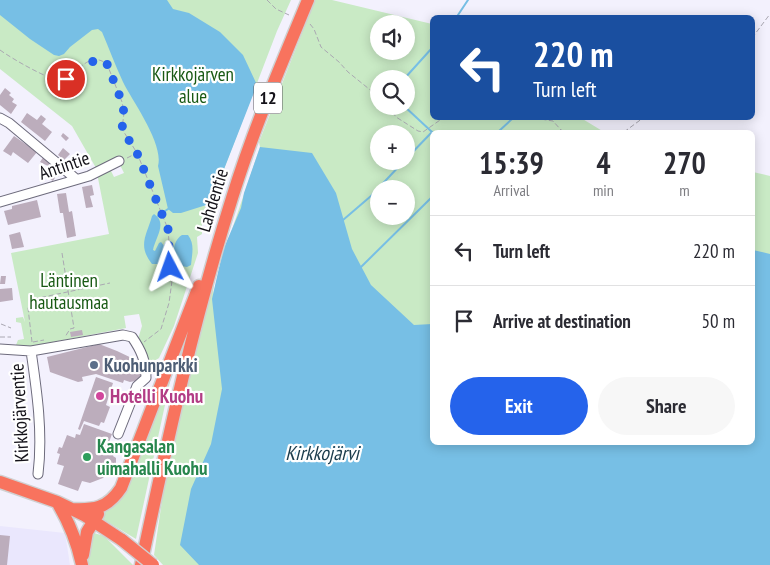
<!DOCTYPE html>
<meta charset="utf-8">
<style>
body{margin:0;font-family:"PT Sans Narrow",sans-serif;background:#f7f7f7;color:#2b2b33;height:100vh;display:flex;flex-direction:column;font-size:19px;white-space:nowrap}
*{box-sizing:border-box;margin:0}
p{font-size:16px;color:#7c7c81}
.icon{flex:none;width:28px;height:28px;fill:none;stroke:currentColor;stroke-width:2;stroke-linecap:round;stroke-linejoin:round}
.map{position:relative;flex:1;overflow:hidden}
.drawer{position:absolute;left:430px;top:130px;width:325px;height:315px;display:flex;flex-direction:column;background:#fff;border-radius:8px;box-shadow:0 2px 12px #0003}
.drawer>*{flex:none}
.guide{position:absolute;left:430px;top:15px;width:325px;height:105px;border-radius:8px;box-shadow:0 2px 12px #0003;background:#1a4fa0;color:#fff;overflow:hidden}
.buttons{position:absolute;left:370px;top:15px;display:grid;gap:10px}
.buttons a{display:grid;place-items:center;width:45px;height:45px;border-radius:50%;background:#fff;box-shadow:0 2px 12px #0003;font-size:25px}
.pin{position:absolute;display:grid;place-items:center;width:42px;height:42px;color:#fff;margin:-21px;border:2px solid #fff;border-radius:50%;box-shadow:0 1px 5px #0007}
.me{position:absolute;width:55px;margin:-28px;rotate:356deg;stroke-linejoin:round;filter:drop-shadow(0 0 4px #0008)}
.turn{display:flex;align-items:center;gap:18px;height:105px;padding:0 20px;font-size:22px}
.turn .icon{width:65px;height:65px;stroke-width:2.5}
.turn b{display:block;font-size:35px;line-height:42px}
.eta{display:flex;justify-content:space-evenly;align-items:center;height:85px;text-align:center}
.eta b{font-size:30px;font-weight:800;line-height:35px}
.cta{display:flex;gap:10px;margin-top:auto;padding:10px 20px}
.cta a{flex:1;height:58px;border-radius:30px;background:#2563eb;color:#fff;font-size:20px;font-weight:800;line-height:58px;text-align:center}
.cta a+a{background:#f7f7f7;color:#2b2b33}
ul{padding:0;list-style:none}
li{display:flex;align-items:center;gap:15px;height:70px;padding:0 20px;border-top:1px solid #e1e1e2}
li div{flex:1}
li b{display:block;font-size:19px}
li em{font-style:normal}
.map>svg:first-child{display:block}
</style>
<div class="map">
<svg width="770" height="565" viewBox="0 0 770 565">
<rect width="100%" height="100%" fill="#f3f1fd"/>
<path fill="#eae7fd" d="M 0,526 L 65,533 L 70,565 L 0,565 Z"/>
<path fill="#c9eac5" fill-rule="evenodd" d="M 0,0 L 291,0 L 277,31 L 219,182 C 217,189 220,195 219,201 L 204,205 L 206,208 L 202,224 L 202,234 L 197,237 L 198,253 L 174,326 L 159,358 L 150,364 L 138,339 L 142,326 L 139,314 L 124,316 L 126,328 L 27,347 L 16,345 L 18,340 L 24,339 L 21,323 L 16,322 L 16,318 L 23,317 L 25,322 L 11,253 L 109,234 L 96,168 L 72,126 L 0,69 ZM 120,165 L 124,173 L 114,177 L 110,169 Z
M 315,0 L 332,0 L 432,24 L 432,118 L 581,118 L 604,132 L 432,132 L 432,442 L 752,442 L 753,172 L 770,176 L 770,565 L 163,565 L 154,555 L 168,460 L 216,257 L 213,295 L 223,256 L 260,147 L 259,142 ZM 379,24 L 406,24 L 406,51 L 379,51 ZM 379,79 L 406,79 L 406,106 L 379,106 ZM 379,134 L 406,134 L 406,161 L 379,161 ZM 379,189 L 406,189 L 406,216 L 379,216 Z
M 176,354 L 136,539 L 101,518 L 107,509 Z
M 94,533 L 104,536 L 133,565 L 88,565 L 86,552 Z"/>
<path fill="#77bfe5" d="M 0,0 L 167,0 L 173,9 L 189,13 L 220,32 L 243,55 L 257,85 L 219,182 C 217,189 220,195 219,201 L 181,213 L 173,213 L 168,209 L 158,166 C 164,144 133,102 123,82 C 115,65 109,48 102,32 L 98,29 L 92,30 L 70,47 L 64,54 L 59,56 L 54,55 L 30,39 L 0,15 Z
M 260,147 L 312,153 L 336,193 L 352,249 L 371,285 L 414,325 L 432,324 L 432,442 L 752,442 L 753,250 L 770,254 L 770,565 L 199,565 L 180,545 L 191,489 L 211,444 L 222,389 L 212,299 L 223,250 L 241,208 L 244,193 Z
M 154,214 C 168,223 155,238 153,250 L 155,251 L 159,243 L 161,242 L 165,247 L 164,258 L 159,264 L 152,264 C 137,245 147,235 152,216 Z
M 182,235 L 188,235 C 195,244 192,254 191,265 L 187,267 C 171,266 170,242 182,235 Z"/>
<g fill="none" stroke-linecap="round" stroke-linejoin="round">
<path stroke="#77bfe5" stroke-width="2" d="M 456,18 L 468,0
M 404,79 L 432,48
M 404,106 L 432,132 L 406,159
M 498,132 L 513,118
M 158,216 L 168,209
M 343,220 L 371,196 L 404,161
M 165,247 L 173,247
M 361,267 L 432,197"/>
</g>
<path fill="#bcadbc" d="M 5,88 L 11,93 L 9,95 L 14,99 L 12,102 L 17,105 L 11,114 L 0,105 L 0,95 Z
M 27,113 L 37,120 L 41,115 L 46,119 L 42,124 L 52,132 L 45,141 L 21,122 Z
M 63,133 L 69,138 L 66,141 L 61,136 Z
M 14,136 L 37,152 L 28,163 L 13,152 L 11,156 L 3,151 Z
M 63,148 L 70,154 L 64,160 L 58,155 Z
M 44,156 L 51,160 L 48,166 L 40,162 Z
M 54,167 L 62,172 L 58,177 L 56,176 L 53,181 L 48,178 Z
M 92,185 L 94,195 L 90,196 L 93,207 L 86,208 L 82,187 Z
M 66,193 L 69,212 L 72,211 L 76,236 L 67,238 L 63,213 L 60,213 L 57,194 Z
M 37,200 L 41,217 L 8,225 L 4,211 L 12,209 L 12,206 Z
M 20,232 L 24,247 L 12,249 L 9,235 Z
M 1,276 L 6,276 L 5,284 L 0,284 Z
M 12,288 L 13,300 L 0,302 L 0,289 Z
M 82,330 L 83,335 L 71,337 L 70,332 Z
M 99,344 L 117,351 L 138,361 L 141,369 L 141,376 L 135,381 L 130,382 L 124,380 L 123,383 L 96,374 L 82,377 L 83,381 L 78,382 L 50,372 L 47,357 Z
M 96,377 L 113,383 L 106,405 L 110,407 L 104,423 L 101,422 L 99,426 L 84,421 L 80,430 L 78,429 Z
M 84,424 L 112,434 L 108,445 L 116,448 L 113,456 L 116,458 L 116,463 L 111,465 L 108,473 L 103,478 L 90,483 L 82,481 L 78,491 L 58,484 L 64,466 L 57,464 L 60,454 L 57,453 L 59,447 L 62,448 L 67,435 L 75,438 L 76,434 L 80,435 Z
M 0,535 L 10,536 L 7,565 L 0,565 Z"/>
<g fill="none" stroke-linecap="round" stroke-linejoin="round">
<defs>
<path id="minor" d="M 0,118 L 9,123 L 76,179
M 0,202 L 89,176 L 119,161
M 0,349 L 31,351 L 123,335 L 132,337 C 141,350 146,361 146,378 L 137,386 L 118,434
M 31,351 C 37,392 43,433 38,474"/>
<path id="highway" d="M 0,482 L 57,502 L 84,515 L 122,540
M 57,502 C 69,522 77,541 82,565
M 71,509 C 94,510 107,509 121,488 L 199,286
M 83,555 L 87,532 L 98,514
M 141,565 C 167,442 194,318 232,198 C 253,130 281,65 308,0"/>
</defs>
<use href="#minor" stroke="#6d6b7c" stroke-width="11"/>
<use href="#highway" stroke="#d0d0d1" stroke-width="15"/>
<path stroke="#aaa8b2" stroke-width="1" stroke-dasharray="5 2.5" stroke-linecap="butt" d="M 267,0 L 276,9 L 289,15
M 310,24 L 314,29 L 321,47 L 339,62 L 348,72 L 379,97
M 752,38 L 770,14
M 0,50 C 11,58 47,79 59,80 C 75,81 86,48 107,64 L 122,102 L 124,113 L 122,129 L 137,153 L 168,229 L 172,281 L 169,303 L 161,329 L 144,342
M 388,106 L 396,117 L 418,131 L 423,132 L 443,118
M 534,118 L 553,121 L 561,130 L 567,132
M 624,132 L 643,118
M 127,158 L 137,153
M 62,253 L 74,328 L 70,329 L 65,337
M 1,324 L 11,328
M 0,337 L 11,337
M 32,342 L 28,308 L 34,299 L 110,283
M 33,342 L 44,340"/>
<use href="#minor" stroke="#fff" stroke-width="9"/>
<use href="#highway" stroke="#f8735e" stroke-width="12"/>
<defs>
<path id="highway-bridge" d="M 122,540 L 153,565"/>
</defs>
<use href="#highway-bridge" stroke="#d0d0d1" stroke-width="15" stroke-linecap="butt"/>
<use href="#highway-bridge" stroke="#f8735e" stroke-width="12"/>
</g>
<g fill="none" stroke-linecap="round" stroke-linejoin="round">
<path stroke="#2563eb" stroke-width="9" stroke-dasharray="0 16.2" d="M 66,79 C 77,69 86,61 102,60 L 107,64 L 122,102 L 124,113 L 122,129 L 137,153 L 168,229 L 170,267"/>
</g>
<circle fill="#5c6f8a" stroke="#fff" stroke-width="2" cx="94" cy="365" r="5"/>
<circle fill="#d1479c" stroke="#fff" stroke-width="2" cx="100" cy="396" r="5"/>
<circle fill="#2e9e5b" stroke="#fff" stroke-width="2" cx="87" cy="457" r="5"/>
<g text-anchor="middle" stroke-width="4.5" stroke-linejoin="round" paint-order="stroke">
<rect fill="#fff" stroke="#5a595e" stroke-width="1" x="254" y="82.5" width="28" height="31" rx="4"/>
<g font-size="18" font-weight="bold" fill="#141219">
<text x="268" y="104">12</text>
</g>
<g font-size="19" fill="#185913" stroke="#fff">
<text x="193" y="81">Kirkkojärven<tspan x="193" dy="22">alue</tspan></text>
<text x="69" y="287">Läntinen<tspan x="69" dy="22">hautausmaa</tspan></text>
</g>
<g font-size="19" fill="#141219" stroke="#fff">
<text transform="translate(64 165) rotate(-19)" y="7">Antintie</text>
<text transform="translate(212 200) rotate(-73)" y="7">Lahdentie</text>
<text transform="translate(19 413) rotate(-93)" y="7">Kirkkojärventie</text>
</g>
<g font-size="19" font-weight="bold" fill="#4e5e75" stroke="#fff" text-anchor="start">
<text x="104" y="372">Kuohunparkki</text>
</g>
<g font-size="19" font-weight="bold" fill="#b23c85" stroke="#fff" text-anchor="start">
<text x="110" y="403">Hotelli Kuohu</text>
</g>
<g font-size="19" font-weight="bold" fill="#27864d" stroke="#fff" text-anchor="start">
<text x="97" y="453">Kangasalan<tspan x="97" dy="22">uimahalli Kuohu</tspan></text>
</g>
<g font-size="20" font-style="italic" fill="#1b3c4c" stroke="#fff">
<text x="322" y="460">Kirkkojärvi</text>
</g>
</g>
</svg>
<div class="buttons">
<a><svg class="icon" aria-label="sound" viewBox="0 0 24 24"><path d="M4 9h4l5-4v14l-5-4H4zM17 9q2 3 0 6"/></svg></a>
<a><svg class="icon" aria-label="search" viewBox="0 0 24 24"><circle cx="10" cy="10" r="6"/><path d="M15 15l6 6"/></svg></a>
<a>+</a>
<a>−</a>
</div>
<div class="pin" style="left:66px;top:79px;background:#d93025"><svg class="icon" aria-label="arrive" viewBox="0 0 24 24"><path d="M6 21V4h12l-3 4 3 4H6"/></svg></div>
<svg class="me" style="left:170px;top:267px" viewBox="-20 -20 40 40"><path d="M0-17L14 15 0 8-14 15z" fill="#2563eb" stroke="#fff" stroke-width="4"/></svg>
<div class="guide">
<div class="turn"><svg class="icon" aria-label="left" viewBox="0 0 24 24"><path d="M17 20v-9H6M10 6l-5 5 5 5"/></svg><div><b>220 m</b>Turn left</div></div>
</div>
<section class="drawer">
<div class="eta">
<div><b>15:39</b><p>Arrival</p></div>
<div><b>4</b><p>min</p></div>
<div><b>270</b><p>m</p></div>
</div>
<ul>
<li><svg class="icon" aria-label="left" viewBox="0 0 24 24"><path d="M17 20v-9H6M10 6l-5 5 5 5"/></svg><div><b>Turn left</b></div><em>220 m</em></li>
<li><svg class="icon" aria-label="arrive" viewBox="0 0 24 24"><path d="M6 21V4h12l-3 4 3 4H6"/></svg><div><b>Arrive at destination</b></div><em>50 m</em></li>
</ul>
<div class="cta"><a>Exit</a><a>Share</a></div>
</section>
</div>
